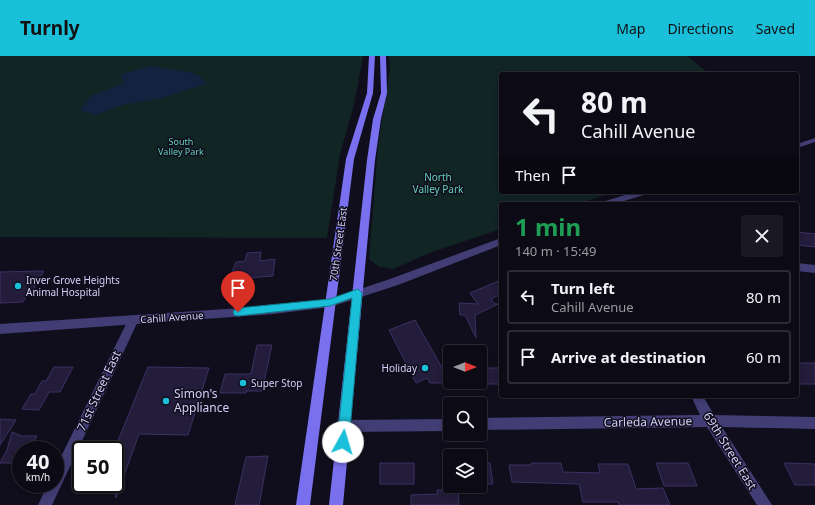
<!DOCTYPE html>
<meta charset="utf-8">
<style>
body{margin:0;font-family:"Noto Sans",sans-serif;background:#1a1822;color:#f1f3f6;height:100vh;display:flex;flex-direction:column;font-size:15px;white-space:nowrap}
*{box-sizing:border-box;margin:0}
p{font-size:13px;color:#9a9aa0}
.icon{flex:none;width:22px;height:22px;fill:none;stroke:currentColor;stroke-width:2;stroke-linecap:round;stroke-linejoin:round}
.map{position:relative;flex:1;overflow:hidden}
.details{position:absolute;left:499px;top:146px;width:300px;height:196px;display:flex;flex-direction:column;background:#0c0a15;border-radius:4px;box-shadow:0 2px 6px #0003,0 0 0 1px #2c2b34}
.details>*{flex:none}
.guide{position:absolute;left:499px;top:16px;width:300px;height:122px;border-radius:4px;box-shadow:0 2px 6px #0003,0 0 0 1px #2c2b34;background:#0c0a15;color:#f1f3f6;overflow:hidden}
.needle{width:26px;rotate:90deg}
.buttons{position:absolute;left:443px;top:289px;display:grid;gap:8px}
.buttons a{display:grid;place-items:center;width:44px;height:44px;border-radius:4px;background:#0c0a15;box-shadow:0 2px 6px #0003,0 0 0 1px #2c2b34;font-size:20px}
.speed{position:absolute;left:12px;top:385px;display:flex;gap:8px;font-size:20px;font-weight:700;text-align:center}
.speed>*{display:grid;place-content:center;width:52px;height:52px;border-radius:50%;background:#0c0a15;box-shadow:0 2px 6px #0003,0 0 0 1px #2c2b34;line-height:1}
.speed small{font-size:10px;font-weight:400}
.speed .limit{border:2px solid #111;border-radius:6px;background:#fff;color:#111}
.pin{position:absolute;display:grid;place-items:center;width:34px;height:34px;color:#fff;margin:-41px -17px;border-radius:50% 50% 50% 0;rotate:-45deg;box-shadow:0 0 4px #0007}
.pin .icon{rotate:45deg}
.me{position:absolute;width:44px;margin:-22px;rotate:6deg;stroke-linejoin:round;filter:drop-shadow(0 0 3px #0008)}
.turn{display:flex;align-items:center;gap:14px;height:84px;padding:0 16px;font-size:18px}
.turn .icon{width:52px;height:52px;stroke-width:2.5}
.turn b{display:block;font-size:28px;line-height:34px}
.then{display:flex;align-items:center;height:38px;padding:0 16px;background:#0003;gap:8px;font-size:15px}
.round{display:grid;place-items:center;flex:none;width:42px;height:42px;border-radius:4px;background:#1a1822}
.summary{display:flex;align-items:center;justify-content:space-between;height:68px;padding:0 16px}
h1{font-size:24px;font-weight:700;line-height:30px;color:#1e9e55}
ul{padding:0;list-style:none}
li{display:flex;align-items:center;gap:12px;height:54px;margin:0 8px 6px;padding:0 8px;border:2px solid #2c2b34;border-radius:4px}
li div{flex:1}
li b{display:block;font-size:15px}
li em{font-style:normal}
header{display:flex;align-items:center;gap:24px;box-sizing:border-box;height:56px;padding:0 20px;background:#1abfd9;color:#111}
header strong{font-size:19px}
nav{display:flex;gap:22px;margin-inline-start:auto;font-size:14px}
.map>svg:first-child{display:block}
</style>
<header>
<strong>Turnly</strong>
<nav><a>Map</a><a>Directions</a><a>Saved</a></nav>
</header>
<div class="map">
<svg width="815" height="449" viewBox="0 0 815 449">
<rect width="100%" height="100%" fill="#100e1c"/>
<path fill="#112525" d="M 0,0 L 363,0 L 354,49 L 340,98 L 327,182 L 0,181 Z
M 389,0 L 687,0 L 710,18 L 501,18 L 501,136 L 614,136 L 577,148 L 501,148 L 501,173 L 432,196 L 393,213 L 379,211 L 369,203 L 378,90 L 390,13 Z"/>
<path fill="#13233f" d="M 150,10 L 194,17 L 208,27 L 159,43 L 125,48 L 95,59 L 80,54 L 91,40 L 124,27 L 120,19 Z"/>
<path fill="#231c3a" stroke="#3c3164" d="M 797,176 L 815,178 L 815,191 L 797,189 Z
M 261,196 L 260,205 L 275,203 L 273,220 L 234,223 L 232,216 L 236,206 L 245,205 L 247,197 Z
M 44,215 L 30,239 L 27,239 L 23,246 L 0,247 L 0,216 Z
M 501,224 L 501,238 L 491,243 L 495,248 L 498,248 L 475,259 L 476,282 L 465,259 L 460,259 L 459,247 L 478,248 L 470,237 Z
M 415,264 L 445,317 L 445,327 L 430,327 L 427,322 L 416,327 L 389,274 Z
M 257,289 L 272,289 L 262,335 L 246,335 L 246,337 L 220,337 L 225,318 L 251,318 Z
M 797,307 L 815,307 L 815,328 L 797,328 Z
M 54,311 L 73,311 L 60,336 L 49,336 L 39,354 L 22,353 L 31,338 L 35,338 L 42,325 L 46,325 Z
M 148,311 L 209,312 L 188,379 L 139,378 L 116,442 L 115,437 L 94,437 L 98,428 L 115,428 L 115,392 Z
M 480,312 L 501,312 L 501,328 L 482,328 Z
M 0,363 L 16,364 L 0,389 Z
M 12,376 L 22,380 L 37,380 L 30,394 L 21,394 L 21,407 L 0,407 L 7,394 Z
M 268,400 L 259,449 L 235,449 L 246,401 Z
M 380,407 L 414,407 L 414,428 L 380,428 Z
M 480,407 L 490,407 L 493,428 L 480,428 Z
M 531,407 L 561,407 L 563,416 L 600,417 L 598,408 L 628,408 L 636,433 L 663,432 L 670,449 L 619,449 L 618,446 L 583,446 L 579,428 L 512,426 L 509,409 L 532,409 Z
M 656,407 L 688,407 L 697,430 L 664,430 Z
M 784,407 L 815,408 L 815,429 L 795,429 Z
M 437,434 L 458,434 L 459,449 L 411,449 L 411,439 L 438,438 Z"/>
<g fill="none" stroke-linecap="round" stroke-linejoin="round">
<path fill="#423e75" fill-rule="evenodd" d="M 797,207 L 815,209 L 815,217 L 797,215 Z
M 133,261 L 137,262 L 138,265 L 52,449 L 38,449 L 48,428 L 55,428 L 55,413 L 129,262 Z
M 691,340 L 703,340 L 714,359 L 815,361 L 815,373 L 722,371 L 772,449 L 757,449 L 707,371 L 480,374 L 480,362 L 700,359 Z
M 450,363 L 450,375 L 345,376 L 341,374 L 339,370 L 341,366 L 345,364 Z"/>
<path fill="#423e75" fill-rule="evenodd" d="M 815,82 L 815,86 L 797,92 L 797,88 Z
M 635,136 L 648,136 L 647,138 L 614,148 L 601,148 L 602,146 Z
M 501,182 L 501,189 L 398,229 L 330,251 L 273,258 L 0,278 L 0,268 L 273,250 L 330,243 L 390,223 Z"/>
<path fill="#7870ee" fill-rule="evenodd" d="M 369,0 L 375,0 L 373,37 L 354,103 L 310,449 L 296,449 L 346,103 L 367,37 Z
M 380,0 L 386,0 L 387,37 L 381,63 L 375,104 L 343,449 L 329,449 L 367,104 L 373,63 L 381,37 Z"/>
</g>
<path fill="#1abfd9" stroke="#117c8d" d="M 358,233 L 362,237 L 349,386 L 347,390 L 343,391 L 339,390 L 337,386 L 352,242 L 330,250 L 238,260 L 234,259 L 233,256 L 234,254 L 238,252 L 330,243 Z"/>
<g fill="#1abfd9" stroke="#100e1c" stroke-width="1.5">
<circle cx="18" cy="230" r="4"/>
<circle cx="425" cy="312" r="4"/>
<circle cx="243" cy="327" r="4"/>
<circle cx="166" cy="345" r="4"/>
</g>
<g text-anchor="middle" stroke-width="3" stroke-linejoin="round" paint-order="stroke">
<g font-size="9" fill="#64cfb8" stroke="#100e1c">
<text x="181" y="89">South<tspan x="181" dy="10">Valley Park</tspan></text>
</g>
<g font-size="10" fill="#64cfb8" stroke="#100e1c">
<text x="438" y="125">North<tspan x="438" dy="12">Valley Park</tspan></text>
</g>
<g font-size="10" fill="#d4cef9" stroke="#100e1c">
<text transform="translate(338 188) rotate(-82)" y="4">70th Street East</text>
<text transform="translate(172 261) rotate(-4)" y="4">Cahill Avenue</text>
</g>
<g font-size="10" fill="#d4cef9" stroke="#100e1c" text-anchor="start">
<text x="26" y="228">Inver Grove Heights<tspan x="26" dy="12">Animal Hospital</tspan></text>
<text x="417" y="316" text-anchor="end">Holiday</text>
<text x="251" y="331">Super Stop</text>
</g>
<g font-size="12" fill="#d4cef9" stroke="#100e1c">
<text transform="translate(99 335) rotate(-65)" y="4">71st Street East</text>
<text transform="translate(648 366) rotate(-1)" y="4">Carleda Avenue</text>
<text transform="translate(730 395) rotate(58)" y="4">69th Street East</text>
</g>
<g font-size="12" fill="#d4cef9" stroke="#100e1c" text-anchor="start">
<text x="174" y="342">Simon's<tspan x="174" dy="14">Appliance</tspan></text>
</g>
</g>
</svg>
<div class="buttons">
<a><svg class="needle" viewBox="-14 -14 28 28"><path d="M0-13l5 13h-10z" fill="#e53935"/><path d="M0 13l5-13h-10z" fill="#9a9aa0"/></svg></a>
<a><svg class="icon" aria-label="search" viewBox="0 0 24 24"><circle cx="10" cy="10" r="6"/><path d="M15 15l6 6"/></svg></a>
<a><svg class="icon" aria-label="layers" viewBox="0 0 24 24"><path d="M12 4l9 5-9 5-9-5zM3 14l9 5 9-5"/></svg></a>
</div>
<div class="speed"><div>40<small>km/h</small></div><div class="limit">50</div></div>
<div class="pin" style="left:238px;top:256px;background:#d93025"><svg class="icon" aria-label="arrive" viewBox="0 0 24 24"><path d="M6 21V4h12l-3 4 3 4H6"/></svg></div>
<svg class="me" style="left:343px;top:386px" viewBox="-20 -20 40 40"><circle r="19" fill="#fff"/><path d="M0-13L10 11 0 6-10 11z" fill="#1abfd9"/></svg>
<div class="guide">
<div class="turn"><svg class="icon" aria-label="left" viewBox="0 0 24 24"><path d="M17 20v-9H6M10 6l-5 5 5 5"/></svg><div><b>80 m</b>Cahill Avenue</div></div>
<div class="then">Then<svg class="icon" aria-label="arrive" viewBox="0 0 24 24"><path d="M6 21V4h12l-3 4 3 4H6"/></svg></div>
</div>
<section class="details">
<div class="summary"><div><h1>1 min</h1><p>140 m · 15:49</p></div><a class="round"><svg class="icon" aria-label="close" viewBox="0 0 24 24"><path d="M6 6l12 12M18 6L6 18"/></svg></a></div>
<ul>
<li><svg class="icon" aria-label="left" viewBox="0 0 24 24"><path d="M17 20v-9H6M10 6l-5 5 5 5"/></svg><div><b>Turn left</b><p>Cahill Avenue</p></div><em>80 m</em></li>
<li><svg class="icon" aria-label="arrive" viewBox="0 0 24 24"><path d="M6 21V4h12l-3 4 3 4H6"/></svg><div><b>Arrive at destination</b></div><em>60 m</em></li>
</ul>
</section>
</div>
